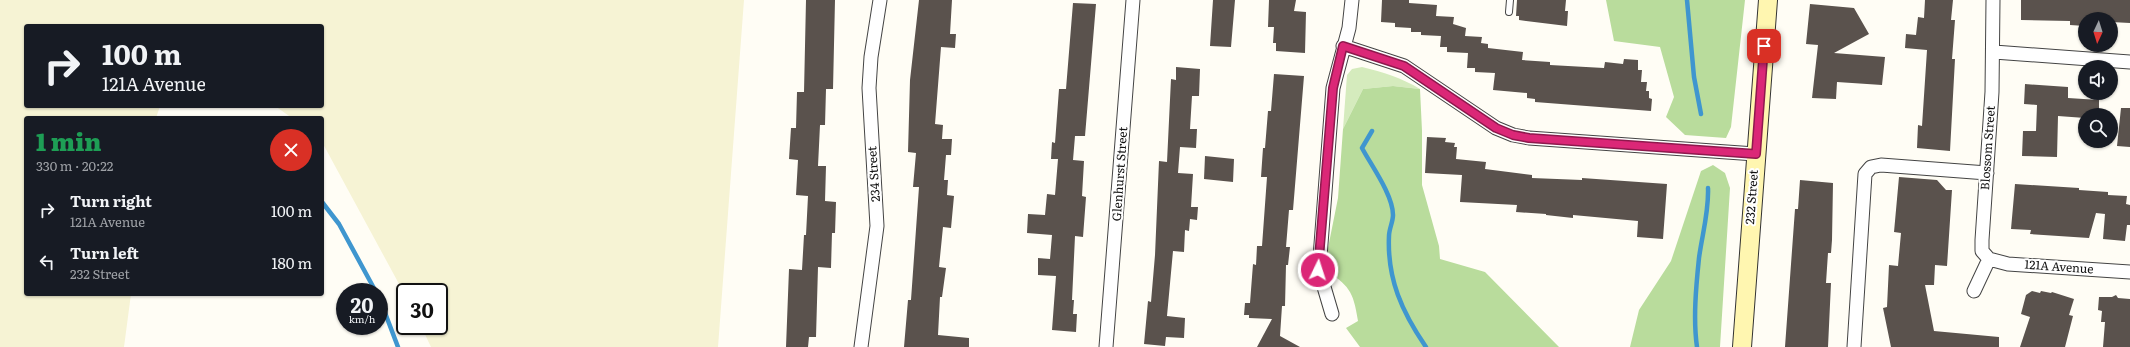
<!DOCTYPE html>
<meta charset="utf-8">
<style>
body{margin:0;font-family:Literata,serif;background:#20242c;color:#f1f3f6;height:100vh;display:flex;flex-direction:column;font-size:15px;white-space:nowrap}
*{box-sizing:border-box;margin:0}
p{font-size:13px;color:#9ea1a6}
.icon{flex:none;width:22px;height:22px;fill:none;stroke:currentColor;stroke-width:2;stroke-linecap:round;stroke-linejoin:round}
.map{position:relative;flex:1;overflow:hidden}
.sheet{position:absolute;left:24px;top:116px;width:300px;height:180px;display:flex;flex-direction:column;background:#171b24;border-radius:4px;box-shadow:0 1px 3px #0004}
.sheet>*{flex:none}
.hud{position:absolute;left:24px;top:24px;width:300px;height:84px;border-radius:4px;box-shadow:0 1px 3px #0004;background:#171b24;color:#f1f3f6;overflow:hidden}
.needle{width:26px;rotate:184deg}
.fabs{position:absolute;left:2078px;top:12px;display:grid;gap:8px}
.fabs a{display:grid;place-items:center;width:40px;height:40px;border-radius:50%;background:#171b24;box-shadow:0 1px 3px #0004;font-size:20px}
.speed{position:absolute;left:336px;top:283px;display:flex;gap:8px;font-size:20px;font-weight:700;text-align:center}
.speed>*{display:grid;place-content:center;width:52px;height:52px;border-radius:50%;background:#171b24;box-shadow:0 1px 3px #0004;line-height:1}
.speed small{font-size:10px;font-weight:400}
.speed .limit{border:2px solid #111;border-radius:6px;background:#fff;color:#111}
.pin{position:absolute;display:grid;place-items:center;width:34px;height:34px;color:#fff;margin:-17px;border-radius:8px;box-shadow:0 2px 6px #0006}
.me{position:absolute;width:44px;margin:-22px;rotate:4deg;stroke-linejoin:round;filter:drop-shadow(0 0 3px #0008)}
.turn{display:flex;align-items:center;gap:14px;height:84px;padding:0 12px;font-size:18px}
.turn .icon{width:52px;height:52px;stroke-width:2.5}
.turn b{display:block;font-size:28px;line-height:34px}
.round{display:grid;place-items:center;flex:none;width:42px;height:42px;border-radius:21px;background:#20242c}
.summary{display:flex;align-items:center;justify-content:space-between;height:68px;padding:0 12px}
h1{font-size:24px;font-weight:800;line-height:30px;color:#1e9e55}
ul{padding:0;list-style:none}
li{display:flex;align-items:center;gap:12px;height:52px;padding:0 12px}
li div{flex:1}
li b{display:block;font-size:15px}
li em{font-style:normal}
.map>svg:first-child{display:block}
</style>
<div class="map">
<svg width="2130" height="347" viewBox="0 0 2130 347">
<rect width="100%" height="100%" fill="#fffdf5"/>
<path fill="#f6f3d4" d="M 0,0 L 744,0 L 718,347 L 431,347 L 421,326 L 439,326 L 439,292 L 405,292 L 405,295 L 322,142 L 322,118 L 292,118 L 275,106 L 322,106 L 322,26 L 26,26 L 26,106 L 160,106 L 156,118 L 26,118 L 26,294 L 131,294 L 124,347 L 0,347 Z"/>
<path fill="#d5ebbd" d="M 1362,67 C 1383,72 1402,78 1420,89 L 1393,86 L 1363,89 L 1343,129 L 1347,75 L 1352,69 Z"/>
<path fill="#b9dc9c" d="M 1606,0 L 1745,0 L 1731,127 L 1726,138 L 1685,135 L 1666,117 L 1674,97 L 1660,47 L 1614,41 Z
M 1393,86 L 1420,89 L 1422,131 L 1422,185 L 1439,246 L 1440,259 L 1485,272 L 1559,347 L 1360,347 L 1346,328 L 1358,321 C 1353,289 1349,287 1324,268 L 1338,198 L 1343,129 L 1363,89 Z
M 1713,165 L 1725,173 L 1730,188 L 1720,347 L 1630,347 L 1639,310 L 1671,261 L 1701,171 Z"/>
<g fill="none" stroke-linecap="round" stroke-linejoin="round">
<path stroke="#3f96cf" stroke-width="4.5" d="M 1687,0 L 1694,77 L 1701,114
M 1372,131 L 1362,148 C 1371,165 1393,195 1393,215 C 1393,222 1389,229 1389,236 C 1387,279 1402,312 1426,347
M 322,202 L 339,224 L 376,292
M 379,297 L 398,347
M 1697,347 C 1693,319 1696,287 1699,258 C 1702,235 1709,212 1708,188"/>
</g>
<path fill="#5a524d" d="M 806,0 L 835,0 L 833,89 L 826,89 L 825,125 L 820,125 L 818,166 L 826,166 L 825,201 L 836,202 L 835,233 L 832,233 L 831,268 L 818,267 L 816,337 L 809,337 L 808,347 L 786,347 L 789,269 L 802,270 L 804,235 L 806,235 L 808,196 L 796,195 L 798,160 L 789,159 L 791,128 L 796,128 L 797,92 L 804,92 Z
M 919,0 L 952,0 L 950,34 L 956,34 L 955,48 L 941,47 L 935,124 L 943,125 L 942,139 L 952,139 L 951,155 L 946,155 L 944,180 L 948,180 L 947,195 L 954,196 L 951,228 L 943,227 L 939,267 L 946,268 L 942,297 L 940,297 L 938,335 L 969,338 L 969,347 L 904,347 L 908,300 L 911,300 L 919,187 L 913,187 L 916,153 L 908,152 L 910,80 Z
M 1213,0 L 1235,0 L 1231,47 L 1210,46 Z
M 1269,0 L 1296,0 L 1294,11 L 1306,12 L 1305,53 L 1276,51 L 1276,43 L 1273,43 L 1274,27 L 1268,27 Z
M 1382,0 L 1409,0 L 1409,3 L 1437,5 L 1436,16 L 1454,17 L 1453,24 L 1466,28 L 1465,36 L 1482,37 L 1481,43 L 1488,44 L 1488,48 L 1523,52 L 1522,60 L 1550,62 L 1550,65 L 1604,68 L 1605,62 L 1623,64 L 1624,59 L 1638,60 L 1638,70 L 1642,70 L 1641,82 L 1647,82 L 1646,91 L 1649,91 L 1649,98 L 1652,99 L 1651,111 L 1535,102 L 1535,99 L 1527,98 L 1527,93 L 1493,90 L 1495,73 L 1475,72 L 1475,68 L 1467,68 L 1468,53 L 1447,52 L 1447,47 L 1440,47 L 1441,36 L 1421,35 L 1421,32 L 1411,32 L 1411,28 L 1395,27 L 1395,23 L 1381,22 Z
M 1517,0 L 1566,0 L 1565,11 L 1568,11 L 1567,26 L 1519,20 L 1519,16 L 1516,16 Z
M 1925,0 L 1953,0 L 1951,20 L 1955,20 L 1952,59 L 1955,59 L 1950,151 L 1917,148 L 1918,125 L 1922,126 L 1927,50 L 1905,48 L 1906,34 L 1916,35 L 1918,17 L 1924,18 Z
M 2021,0 L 2130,0 L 2130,23 L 2111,22 L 2111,19 L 2085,19 L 2085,26 L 2070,25 L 2070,21 L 2021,20 Z
M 1073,3 L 1096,4 L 1085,136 L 1075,136 L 1073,160 L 1084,161 L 1082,196 L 1086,197 L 1083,237 L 1075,236 L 1072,300 L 1074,300 L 1073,314 L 1077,314 L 1076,332 L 1052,330 L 1056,276 L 1038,275 L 1038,258 L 1050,259 L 1052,235 L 1027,233 L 1028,214 L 1045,215 L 1047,194 L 1055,195 L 1058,159 L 1051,159 L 1052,142 L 1055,143 L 1059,89 L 1066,89 Z
M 1810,4 L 1854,8 L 1869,34 L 1834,53 L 1885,57 L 1882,85 L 1837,82 L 1836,99 L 1812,98 L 1818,45 L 1806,44 Z
M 1176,67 L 1200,69 L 1199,96 L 1192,96 L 1190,129 L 1197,129 L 1196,148 L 1180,147 L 1178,173 L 1193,174 L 1191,207 L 1198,207 L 1197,220 L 1190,219 L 1189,231 L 1185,230 L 1184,252 L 1173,251 L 1167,316 L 1185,318 L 1184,338 L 1166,337 L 1165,346 L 1144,344 L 1148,301 L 1151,302 L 1155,255 L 1159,161 L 1167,162 L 1171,79 L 1176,80 Z
M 1274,74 L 1304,76 L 1293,210 L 1289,210 L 1286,247 L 1290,247 L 1288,265 L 1286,265 L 1285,306 L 1282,306 L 1280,336 L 1300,347 L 1257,347 L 1272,319 L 1249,318 L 1249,315 L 1244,315 L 1245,303 L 1250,303 L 1253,264 L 1256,265 L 1257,246 L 1262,246 L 1267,177 L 1261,177 L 1263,148 L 1265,148 L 1268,111 L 1271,111 Z
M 2025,84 L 2068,87 L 2068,98 L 2099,100 L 2099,115 L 2085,115 L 2085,118 L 2058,116 L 2057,157 L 2022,156 L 2023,131 L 2036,131 L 2037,105 L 2024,104 Z
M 2121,108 L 2130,108 L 2130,147 L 2117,146 Z
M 1427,137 L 1446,138 L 1445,142 L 1455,143 L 1454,147 L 1457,147 L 1456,159 L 1486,162 L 1485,169 L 1532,175 L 1532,178 L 1582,180 L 1582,178 L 1667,184 L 1663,239 L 1637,237 L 1638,221 L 1573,215 L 1573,218 L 1546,215 L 1546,214 L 1516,212 L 1517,205 L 1460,202 L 1462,175 L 1425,173 Z
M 1205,156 L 1234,159 L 1233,182 L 1204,179 Z
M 1899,177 L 1937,180 L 1946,190 L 1952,190 L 1947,266 L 1935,265 L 1934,285 L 1925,285 L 1934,331 L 1999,337 L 1999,347 L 1891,347 L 1883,308 L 1887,307 L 1889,265 L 1898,266 L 1901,233 L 1894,232 Z
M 1800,180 L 1833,183 L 1832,240 L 1831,253 L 1828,253 L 1826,283 L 1831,283 L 1828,347 L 1785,347 L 1795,209 L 1798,209 Z
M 2015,184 L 2079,188 L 2079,190 L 2108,192 L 2108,195 L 2127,196 L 2126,204 L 2130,205 L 2130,225 L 2127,225 L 2125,241 L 2103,239 L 2105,214 L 2096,213 L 2089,238 L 2030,234 L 2031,230 L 2011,229 Z
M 2032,291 L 2040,293 L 2041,291 L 2051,293 L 2052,292 L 2074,299 L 2069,315 L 2073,316 L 2065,347 L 2020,347 L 2030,317 L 2021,314 L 2026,295 Z
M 2116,295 L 2118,298 L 2130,299 L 2130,347 L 2103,347 L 2105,322 L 2101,322 L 2102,311 L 2098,310 L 2099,297 L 2112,297 Z"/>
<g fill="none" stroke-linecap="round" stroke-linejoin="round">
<defs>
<path id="service" d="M 1509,12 L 1510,0"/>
<path id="minor" d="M 1343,46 L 1404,66 L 1496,128 L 1513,135 L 1529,138 L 1755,154
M 1994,52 L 2130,62
M 1989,259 L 1982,251 L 1982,240 L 1992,92 L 1993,0
M 1989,259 L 2008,264 L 2130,272
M 1974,291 L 1989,259
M 1332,314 L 1319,270 L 1333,88 L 1349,28 L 1352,0
M 861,347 L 877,226 L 869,88 L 871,57 L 880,0
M 1106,347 L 1133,0
M 1854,347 L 1865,174 L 1871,167 L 1881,165 L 1987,173"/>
<path id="secondary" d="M 1742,347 L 1768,0"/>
</defs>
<use href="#service" stroke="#444" stroke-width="8"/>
<use href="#minor" stroke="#444" stroke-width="15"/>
<use href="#secondary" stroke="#333" stroke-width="20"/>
<use href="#service" stroke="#fff" stroke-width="6"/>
<use href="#minor" stroke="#fff" stroke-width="13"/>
<use href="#secondary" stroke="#fff6b0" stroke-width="18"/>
</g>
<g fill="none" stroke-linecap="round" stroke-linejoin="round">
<defs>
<path id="route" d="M 1318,270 L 1333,88 L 1343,46 L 1404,66 L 1496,128 L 1513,135 L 1529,138 L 1756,154 L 1764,46"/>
</defs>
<use href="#route" stroke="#8e194d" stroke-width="10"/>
<use href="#route" stroke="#db2777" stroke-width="7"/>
</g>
<g text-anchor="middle" stroke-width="4" stroke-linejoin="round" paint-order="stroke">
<g font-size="12" fill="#111" stroke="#fff">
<text transform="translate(1988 148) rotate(-86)" y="4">Blossom Street</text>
<text transform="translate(874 174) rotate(-94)" y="4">234 Street</text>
<text transform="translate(1120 174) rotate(-86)" y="4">Glenhurst Street</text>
<text transform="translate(1752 197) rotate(-86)" y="4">232 Street</text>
<text transform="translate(2059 267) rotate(4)" y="4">121A Avenue</text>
</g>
</g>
</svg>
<div class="fabs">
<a><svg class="needle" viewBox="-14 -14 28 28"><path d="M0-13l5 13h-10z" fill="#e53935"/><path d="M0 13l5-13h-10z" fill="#9ea1a6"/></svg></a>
<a><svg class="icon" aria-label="sound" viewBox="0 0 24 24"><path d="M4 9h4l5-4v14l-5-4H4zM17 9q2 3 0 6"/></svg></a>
<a><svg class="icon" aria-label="search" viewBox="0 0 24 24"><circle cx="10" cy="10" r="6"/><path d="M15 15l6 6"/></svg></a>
</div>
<div class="speed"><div>20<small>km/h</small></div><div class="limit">30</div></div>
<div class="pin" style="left:1764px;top:46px;background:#d93025"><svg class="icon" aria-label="arrive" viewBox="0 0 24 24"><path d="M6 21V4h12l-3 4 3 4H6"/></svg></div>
<svg class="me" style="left:1318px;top:270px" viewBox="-20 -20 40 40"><circle r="17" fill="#db2777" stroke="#fff" stroke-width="3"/><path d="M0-11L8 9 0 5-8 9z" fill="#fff"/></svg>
<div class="hud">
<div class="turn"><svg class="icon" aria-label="right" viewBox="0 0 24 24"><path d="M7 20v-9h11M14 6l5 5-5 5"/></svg><div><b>100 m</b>121A Avenue</div></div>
</div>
<section class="sheet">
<div class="summary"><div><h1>1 min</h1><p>330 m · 20:22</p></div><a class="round" style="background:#d93025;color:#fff"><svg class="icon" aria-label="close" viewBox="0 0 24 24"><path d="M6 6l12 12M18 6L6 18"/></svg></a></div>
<ul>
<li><svg class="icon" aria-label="right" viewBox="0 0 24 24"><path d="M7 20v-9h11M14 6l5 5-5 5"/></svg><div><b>Turn right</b><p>121A Avenue</p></div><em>100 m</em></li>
<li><svg class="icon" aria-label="left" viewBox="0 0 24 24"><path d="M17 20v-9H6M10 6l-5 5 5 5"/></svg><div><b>Turn left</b><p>232 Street</p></div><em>180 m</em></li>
</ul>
</section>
</div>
